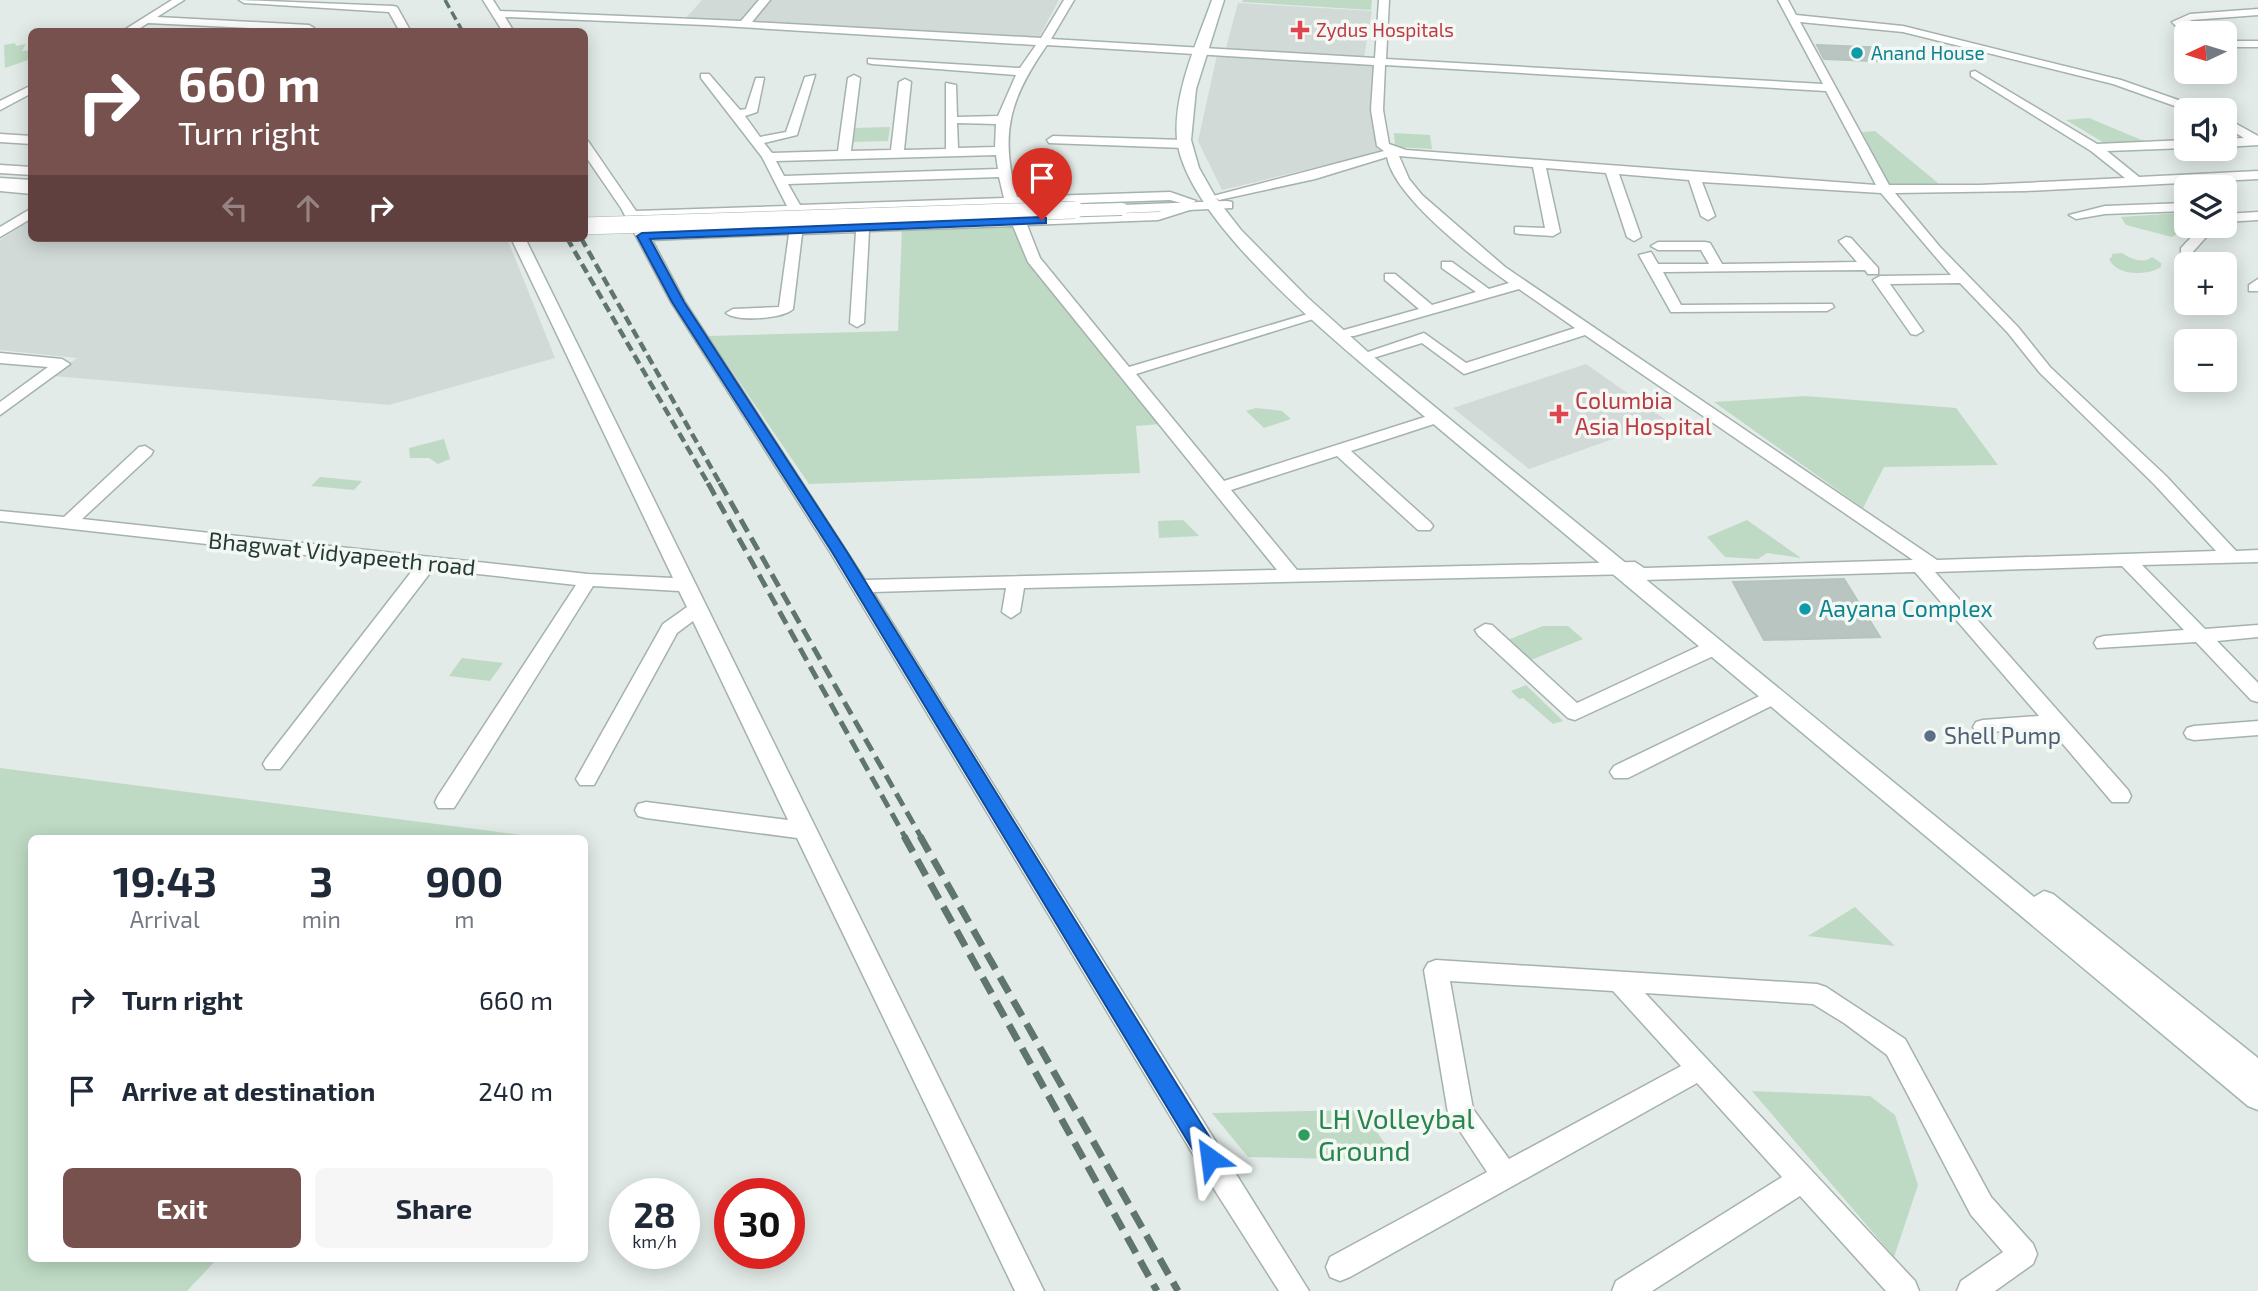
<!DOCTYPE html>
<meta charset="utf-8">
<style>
body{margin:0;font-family:"Exo 2",sans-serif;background:#f6f6f7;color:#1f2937;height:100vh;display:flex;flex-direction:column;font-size:26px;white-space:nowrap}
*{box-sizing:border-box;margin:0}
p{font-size:23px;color:#747a83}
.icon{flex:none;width:38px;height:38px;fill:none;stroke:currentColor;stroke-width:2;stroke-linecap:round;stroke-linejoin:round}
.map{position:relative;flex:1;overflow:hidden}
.drawer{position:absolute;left:28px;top:835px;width:560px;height:427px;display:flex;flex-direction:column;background:#fff;border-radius:10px;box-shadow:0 4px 18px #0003}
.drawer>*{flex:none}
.top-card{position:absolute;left:28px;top:28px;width:560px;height:214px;border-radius:10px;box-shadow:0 4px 18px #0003;background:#77514e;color:#fff;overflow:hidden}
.needle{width:46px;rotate:266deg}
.tools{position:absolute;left:2174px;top:21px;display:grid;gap:14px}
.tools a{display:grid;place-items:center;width:63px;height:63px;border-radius:10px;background:#fff;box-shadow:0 4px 18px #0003;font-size:35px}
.speed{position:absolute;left:609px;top:1178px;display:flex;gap:14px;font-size:35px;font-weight:700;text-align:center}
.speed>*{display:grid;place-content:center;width:91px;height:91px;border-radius:50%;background:#fff;box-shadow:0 4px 18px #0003;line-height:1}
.speed small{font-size:18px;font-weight:400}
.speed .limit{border:10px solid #d22;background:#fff;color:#111}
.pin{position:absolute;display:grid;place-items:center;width:60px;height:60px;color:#fff;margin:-72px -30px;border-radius:50% 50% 50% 0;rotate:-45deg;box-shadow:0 0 7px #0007}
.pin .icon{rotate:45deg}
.me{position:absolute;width:77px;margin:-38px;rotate:329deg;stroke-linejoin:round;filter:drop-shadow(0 0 5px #0008)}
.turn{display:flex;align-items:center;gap:24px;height:147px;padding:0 35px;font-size:32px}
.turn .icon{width:91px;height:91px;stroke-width:2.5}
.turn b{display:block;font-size:49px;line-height:60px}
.lanes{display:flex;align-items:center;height:66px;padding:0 35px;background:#0003;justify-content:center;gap:35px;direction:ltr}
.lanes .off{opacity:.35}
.eta{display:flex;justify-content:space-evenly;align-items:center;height:119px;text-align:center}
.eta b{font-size:42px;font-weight:700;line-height:49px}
.action{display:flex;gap:14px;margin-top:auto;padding:14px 35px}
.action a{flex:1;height:80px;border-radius:10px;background:#77514e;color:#fff;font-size:28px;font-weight:700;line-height:80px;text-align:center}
.action a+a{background:#f6f6f7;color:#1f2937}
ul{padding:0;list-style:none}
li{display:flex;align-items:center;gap:21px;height:91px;padding:0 35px}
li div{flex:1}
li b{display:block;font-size:26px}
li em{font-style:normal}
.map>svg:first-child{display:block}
</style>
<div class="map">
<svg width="2258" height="1291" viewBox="0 0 2258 1291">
<rect width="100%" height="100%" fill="#e2ebe7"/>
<path fill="#d1dad6" d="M 702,0 L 759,0 L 741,21 L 685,19 Z
M 770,0 L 1059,0 L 1038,39 L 752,22 Z
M 1238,3 L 1372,11 L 1364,57 L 1226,48 Z
M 1217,55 L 1373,64 L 1370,107 L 1377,149 L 1383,151 L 1222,190 L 1198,141 Z
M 31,219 L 32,238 L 507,238 L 555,358 L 389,405 L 54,376 L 77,358 L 0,350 L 0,240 Z
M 1586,364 L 1666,420 L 1529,469 L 1453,408 Z"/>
<path fill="#bedac4" d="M 1243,0 L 1372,0 L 1371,10 L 1242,2 Z
M 15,43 L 16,46 L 26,44 L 22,51 L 31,50 L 31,59 L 5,68 L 4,45 Z
M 2089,118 L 2144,141 L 2106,144 L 2066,120 Z
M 890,127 L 888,141 L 851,142 L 853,128 Z
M 1875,131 L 1944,188 L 1891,188 L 1862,132 Z
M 1394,133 L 1430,135 L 1432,149 L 1395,147 Z
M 2181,213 L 2186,215 L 2186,226 L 2189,226 L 2172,237 L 2126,225 L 2121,217 Z
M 1016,224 L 1030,259 L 1161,424 L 1136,426 L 1140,473 L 809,484 L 708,336 L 898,331 L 902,228 Z
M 2122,253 C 2130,259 2144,264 2152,257 L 2161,263 L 2161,267 C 2148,276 2116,276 2109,259 L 2113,256 L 2111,254 Z
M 1805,396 L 1956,408 L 1998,465 L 1884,467 L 1863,508 L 1714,402 Z
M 1256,408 L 1282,411 L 1291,419 L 1264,428 L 1246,411 Z
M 444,439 L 450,459 L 438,464 L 429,458 L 410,458 L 409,448 Z
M 320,477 L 362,481 L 354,490 L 311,486 Z
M 1183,520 L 1199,536 L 1159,538 L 1158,521 Z
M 1747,520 L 1801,558 L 1767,553 L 1758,559 L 1725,557 L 1707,537 Z
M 1543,626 L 1568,626 L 1583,639 L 1526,662 L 1505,641 Z
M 462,658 L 503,663 L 490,681 L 449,676 Z
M 1526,685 L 1563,721 L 1553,724 L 1523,698 L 1519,699 L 1511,691 Z
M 0,768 L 546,838 L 32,838 L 32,1258 L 218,1258 L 187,1291 L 0,1291 Z
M 1855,907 L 1895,946 L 1808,936 Z
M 1752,1091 L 1870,1096 L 1895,1115 L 1918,1185 L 1894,1257 Z
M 1362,1110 L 1396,1160 L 1248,1157 L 1212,1113 Z"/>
<path fill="#b8c5c0" stroke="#b6c4bd" stroke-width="2" d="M 1817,45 L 1890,48 L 1897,62 L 1824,59 Z
M 1844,579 L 1880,637 L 1764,640 L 1733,582 Z"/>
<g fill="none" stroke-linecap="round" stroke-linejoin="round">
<defs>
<path id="minor" d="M 172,0 L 184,0 L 157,17 L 309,25 L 314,28 L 309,31 L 148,23 L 134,32 L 121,32 Z
M 239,0 L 393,6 L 397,7 L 411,32 L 400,32 L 389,12 L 244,3 Z
M 483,0 L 493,0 L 500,11 L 741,21 L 759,0 L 770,0 L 752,22 L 1041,38 L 1064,0 L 1074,0 L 1051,39 L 1375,58 L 1379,0 L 1389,0 L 1386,59 L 1823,84 L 1778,0 L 1788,0 L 1796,15 L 1903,26 L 2121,80 L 2201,108 L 2203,110 L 2186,110 L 2113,84 L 1903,32 L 1800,22 L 1889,185 L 1980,185 L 2125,178 L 2091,151 L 1971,76 L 1971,72 L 1975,71 L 2097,144 L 2186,140 L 2186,148 L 2107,151 L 2139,177 L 2258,171 L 2258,179 L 2026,191 L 1895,193 L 1940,247 L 2018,327 L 2050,367 L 2166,476 L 2236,551 L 2258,550 L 2258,562 L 2142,565 L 2205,629 L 2258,625 L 2258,637 L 2217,641 L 2258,683 L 2258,702 L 2251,700 L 2196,642 L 2097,648 L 2094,643 L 2097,638 L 2104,636 L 2184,630 L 2122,566 L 1935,572 L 2128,790 L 2131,796 L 2128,802 L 2112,802 L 2051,730 L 1976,732 L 1973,727 L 1976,722 L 1983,720 L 2039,716 L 1915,572 L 1643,580 L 1634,574 L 1024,588 L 1020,612 L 1011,618 L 1002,612 L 1006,588 L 873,592 L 1309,1291 L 1279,1291 L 1214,1189 L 830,552 L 671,302 L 621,208 L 584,154 L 584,140 L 588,141 L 636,211 L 787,206 L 762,157 L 701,78 L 701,74 L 709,74 L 740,110 L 746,109 L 756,78 L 764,78 L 757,112 L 745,116 L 760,137 L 786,132 L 805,77 L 815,75 L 797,135 L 764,143 L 772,153 L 838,151 L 848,78 L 854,75 L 860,78 L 851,151 L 891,150 L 899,82 L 905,79 L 911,82 L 904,150 L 946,149 L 946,83 L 956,85 L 957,117 L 998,116 L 1016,75 L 872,64 L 868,63 L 868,59 L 1020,68 L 1036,45 L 706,25 L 505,17 L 514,32 L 503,32 ZM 1047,45 L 1374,65 L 1371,110 L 1377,146 L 1384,151 L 1213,196 L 1219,200 L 1315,179 L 1387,157 C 1394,197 1476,260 1509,283 L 1489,289 L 1452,262 L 1442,262 L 1442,268 L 1476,292 L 1432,305 L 1395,274 L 1385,274 L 1385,280 L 1419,309 L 1344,330 L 1344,336 L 1354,336 L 1519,289 L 1575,328 L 1466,363 L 1424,333 L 1365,353 L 1373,358 L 1422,343 L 1464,374 L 1585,335 L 1913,560 L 1644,568 L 1635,562 L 1297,570 L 1231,490 L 1337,456 L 1418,530 L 1430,530 L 1433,526 L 1430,522 L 1351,451 L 1443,421 L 1445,418 L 1443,415 L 1431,415 L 1224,481 L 1136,374 L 1323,316 L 1316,312 L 1311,313 L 1129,367 L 1040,258 L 1027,225 L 1158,220 L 1193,209 L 1186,205 L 1158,212 L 1024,217 L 1020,205 L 1170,200 L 1189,205 L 1196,201 L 1170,192 L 1017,197 C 999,133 1010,98 1047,45 ZM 1385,65 L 1826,91 L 1876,185 L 1406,150 L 1389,144 L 1383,110 ZM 957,123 L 996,124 L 995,147 L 958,148 ZM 996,155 L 998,169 L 784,176 L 776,161 ZM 1399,156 L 1533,167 L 1545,228 L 1515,227 L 1515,233 L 1520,234 L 1553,236 L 1560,232 L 1546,168 L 1606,173 L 1627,237 L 1634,241 L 1641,237 L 1619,174 L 1689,180 L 1701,216 L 1708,220 L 1715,216 L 1702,182 L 1881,193 L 1951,275 L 1880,276 L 1873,280 L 1911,334 L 1916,335 L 1923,331 L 1890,284 L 1960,283 L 2008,333 L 2040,373 L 2154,484 L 2216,551 L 1937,560 L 1505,267 L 1422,195 L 1409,179 ZM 999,177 L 1004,198 L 800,205 L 788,184 ZM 1007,206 L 1011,218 L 647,232 L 640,219 ZM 1013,226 L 1028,262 L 1277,570 L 865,580 L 685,302 L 652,240 L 789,234 L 779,307 L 733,309 L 726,313 C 736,322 783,319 793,309 L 802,234 L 856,232 L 850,323 L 857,327 L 864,323 L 869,231 Z
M 2258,9 L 2258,15 L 2192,20 L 2184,23 L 2193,33 L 2186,36 L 2172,22 L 2190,14 Z
M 2224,41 L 2258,41 L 2258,47 L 2224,47 Z
M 32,85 L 32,93 L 0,110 L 0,101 Z
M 2224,117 L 2258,136 L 2258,145 L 2224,147 L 2224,139 L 2244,138 L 2224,126 Z
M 0,134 L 32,136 L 32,144 L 0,142 Z
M 1053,136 L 1184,140 L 1190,144 L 1184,148 L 1049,143 L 1047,140 Z
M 0,165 L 32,167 L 32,175 L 0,173 Z
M 0,183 L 32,186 L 32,194 L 0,191 Z
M 2186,203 L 2186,211 L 2105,214 L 2076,219 L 2069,215 L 2105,206 Z
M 32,208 L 32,218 L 0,237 L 0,227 Z
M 2258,212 L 2258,220 L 2224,222 L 2224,214 Z
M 2202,226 L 2216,226 L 2191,254 L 2181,254 L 2181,248 Z
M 1846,237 L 1851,238 L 1878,268 L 1878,274 L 1868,274 L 1865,270 L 1663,272 L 1681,305 L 1832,304 L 1834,307 L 1827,311 L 1671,312 L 1639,255 L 1651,252 L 1658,264 L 1709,264 L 1701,250 L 1658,250 L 1651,246 L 1658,242 L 1705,242 L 1710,243 L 1722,264 L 1857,262 L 1839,241 Z
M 511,238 L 525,238 L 1044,1291 L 1015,1291 L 797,838 L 646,818 L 638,816 L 635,810 L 638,804 L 646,802 L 788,820 L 693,621 L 677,633 L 594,785 L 580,785 L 576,779 L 663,624 L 687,607 L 679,591 L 593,586 L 454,808 L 438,808 L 435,802 L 438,796 L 576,585 L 433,569 L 280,769 L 266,769 L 263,764 L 266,759 L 415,567 L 0,521 L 0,511 L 64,517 L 139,447 L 145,446 L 153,451 L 151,455 L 82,519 L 588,574 L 673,578 Z
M 2258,279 L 2258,291 L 2249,291 L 2249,285 Z
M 0,353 L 62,359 L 70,364 L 0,415 L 0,402 L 48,367 L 0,363 Z
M 1485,624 L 1492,625 L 1577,703 L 1708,642 L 1722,642 L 1725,647 L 1722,652 L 1575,720 L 1568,718 L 1478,635 L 1475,630 Z
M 1774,689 L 1784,696 L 1781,701 L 1628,778 L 1614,778 L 1610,772 L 1614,766 Z
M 2258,721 L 2258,735 L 2194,740 L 2187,738 L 2184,733 L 2187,728 L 2194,726 Z
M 1436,960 L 1817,984 L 1826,987 L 1905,1039 L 1991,1197 L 2033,1244 L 2037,1254 L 2033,1264 L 1995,1291 L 1957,1291 L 1961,1281 L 2003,1252 L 1971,1215 L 1887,1055 L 1844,1023 L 1813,1004 L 1645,993 L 1915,1281 L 1919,1291 L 1886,1291 L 1800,1196 L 1652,1291 L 1612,1291 L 1616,1281 L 1782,1177 L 1697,1083 L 1350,1277 L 1340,1281 L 1330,1277 L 1326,1267 L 1330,1257 L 1487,1172 L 1448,1113 L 1424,970 L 1428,963 ZM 1450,981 L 1613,991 L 1681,1066 L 1509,1159 L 1473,1109 Z"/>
<path id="tertiary" d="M 0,178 L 32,180 L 32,188 L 0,186 Z
M 1227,201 L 1232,202 L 1232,208 L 1122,213 L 1115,209 L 1122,205 Z"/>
<path id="secondary" d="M 1212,0 L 1224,0 L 1196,89 L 1191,140 L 1199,168 L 1216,198 L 1241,230 L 1307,297 L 1369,353 L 2034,897 L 2044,891 L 2053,894 L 2258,1058 L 2258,1110 L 2248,1106 L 1381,380 C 1323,330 1185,217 1177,139 C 1173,94 1197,42 1212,0 Z"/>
</defs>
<use href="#minor" stroke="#a5b2ad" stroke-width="3"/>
<use href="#tertiary" stroke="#a5b2ad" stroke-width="3"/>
<use href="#secondary" stroke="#a2b5ae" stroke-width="3"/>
<use href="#minor" fill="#fff" fill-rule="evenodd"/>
<use href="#tertiary" fill="#fff" fill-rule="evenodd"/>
<use href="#secondary" fill="#fff" fill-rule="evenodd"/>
<path stroke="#5f756e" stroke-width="3.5" stroke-dasharray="9 4.5" stroke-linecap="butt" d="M 445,0 L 463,32"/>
<path stroke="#5f756e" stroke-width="4.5" stroke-dasharray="10 5" stroke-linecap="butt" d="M 567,238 L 709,485
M 581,238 L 721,485"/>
<path stroke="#5f756e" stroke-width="5" stroke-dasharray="14 7" stroke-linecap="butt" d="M 708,483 L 905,837
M 720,483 L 921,837"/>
<path stroke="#5f756e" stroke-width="7" stroke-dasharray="18 9" stroke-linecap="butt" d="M 904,836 L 1157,1291
M 920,836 L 1178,1291"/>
<defs>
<path id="tertiary-bridge-far1" d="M 1019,212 L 1122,209"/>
<path id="tertiary-bridge" d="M 584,226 L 1075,210"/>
</defs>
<use href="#tertiary-bridge-far1" stroke="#a5b2ad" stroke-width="14" stroke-linecap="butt"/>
<use href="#tertiary-bridge" stroke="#a5b2ad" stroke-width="18" stroke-linecap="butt"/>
<use href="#tertiary-bridge-far1" stroke="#fff" stroke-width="12"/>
<use href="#tertiary-bridge" stroke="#fff" stroke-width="17"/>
</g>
<path fill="#1a73e8" stroke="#114b97" stroke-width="2" d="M 1042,217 L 1046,218 L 1046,223 L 650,239 L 684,302 L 847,552 L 1218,1151 L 1221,1158 L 1218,1165 L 1210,1168 L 1202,1165 L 832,552 L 672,302 L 637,236 L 642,233 Z"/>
<g fill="#e0444e" stroke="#f3f8f5" stroke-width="2.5">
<path d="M1296.5 19.5h7v7h7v7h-7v7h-7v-7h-7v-7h7z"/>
<path d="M1555.5 403.5h7v7h7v7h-7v7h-7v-7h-7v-7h7z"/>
</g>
<g fill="#0f9aa8" stroke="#f3f8f5" stroke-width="2.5">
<circle cx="1857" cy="53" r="7"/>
<circle cx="1805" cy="609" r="7"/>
</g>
<circle fill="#5c6f8a" stroke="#f3f8f5" stroke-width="2.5" cx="1930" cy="736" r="7"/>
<circle fill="#2e9e5b" stroke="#f3f8f5" stroke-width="2.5" cx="1304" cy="1135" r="7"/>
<g text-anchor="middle" stroke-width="7" stroke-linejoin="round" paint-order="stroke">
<g font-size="19" fill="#be3a42" stroke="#f3f8f5" text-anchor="start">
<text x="1316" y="37">Zydus Hospitals</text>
</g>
<g font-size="19" fill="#0d838f" stroke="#f3f8f5" text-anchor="start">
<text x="1871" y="60">Anand House</text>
</g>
<g font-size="23" fill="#be3a42" stroke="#f3f8f5" text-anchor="start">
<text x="1575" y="409">Columbia<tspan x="1575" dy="26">Asia Hospital</tspan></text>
</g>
<g font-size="23" fill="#243a33" stroke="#f3f8f5">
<text transform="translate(342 554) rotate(6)" y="8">Bhagwat Vidyapeeth road</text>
</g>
<g font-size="23" fill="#0d838f" stroke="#f3f8f5" text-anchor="start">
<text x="1819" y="617">Aayana Complex</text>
</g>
<g font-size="23" fill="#4e5e75" stroke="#f3f8f5" text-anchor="start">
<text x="1944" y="744">Shell Pump</text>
</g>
<g font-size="28" fill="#27864d" stroke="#f3f8f5" text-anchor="start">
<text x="1318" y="1129">LH Volleybal<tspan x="1318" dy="32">Ground</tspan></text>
</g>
</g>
</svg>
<div class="tools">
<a><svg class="needle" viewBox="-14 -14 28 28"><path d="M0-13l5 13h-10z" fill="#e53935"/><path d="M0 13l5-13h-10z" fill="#747a83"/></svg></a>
<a><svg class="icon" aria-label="sound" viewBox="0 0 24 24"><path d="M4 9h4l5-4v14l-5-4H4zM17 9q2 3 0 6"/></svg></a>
<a><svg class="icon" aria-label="layers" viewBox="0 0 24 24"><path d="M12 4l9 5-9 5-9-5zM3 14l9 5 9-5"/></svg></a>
<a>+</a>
<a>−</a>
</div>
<div class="speed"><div>28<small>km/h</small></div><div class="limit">30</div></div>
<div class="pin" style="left:1042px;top:220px;background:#d93025"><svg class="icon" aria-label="arrive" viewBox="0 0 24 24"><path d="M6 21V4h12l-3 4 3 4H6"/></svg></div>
<svg class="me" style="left:1210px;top:1158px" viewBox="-20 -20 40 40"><path d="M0-17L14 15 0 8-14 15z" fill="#1a73e8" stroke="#fff" stroke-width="4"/></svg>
<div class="top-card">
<div class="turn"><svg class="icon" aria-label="right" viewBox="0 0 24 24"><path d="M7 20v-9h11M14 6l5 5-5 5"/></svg><div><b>660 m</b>Turn right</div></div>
<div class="lanes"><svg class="icon off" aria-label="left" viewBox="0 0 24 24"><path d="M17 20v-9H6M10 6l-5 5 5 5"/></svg><svg class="icon off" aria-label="ahead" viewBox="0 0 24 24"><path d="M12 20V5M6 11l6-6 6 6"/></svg><svg class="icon" aria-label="right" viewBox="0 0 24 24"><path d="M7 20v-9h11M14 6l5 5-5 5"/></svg></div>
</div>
<section class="drawer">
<div class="eta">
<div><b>19:43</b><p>Arrival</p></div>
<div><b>3</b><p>min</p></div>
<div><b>900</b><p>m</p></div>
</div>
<ul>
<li><svg class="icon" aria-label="right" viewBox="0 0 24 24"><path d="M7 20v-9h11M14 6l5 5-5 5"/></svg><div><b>Turn right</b></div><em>660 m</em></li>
<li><svg class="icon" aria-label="arrive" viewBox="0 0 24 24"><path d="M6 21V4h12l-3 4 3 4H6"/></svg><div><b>Arrive at destination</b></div><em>240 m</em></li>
</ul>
<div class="action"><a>Exit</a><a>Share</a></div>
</section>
</div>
